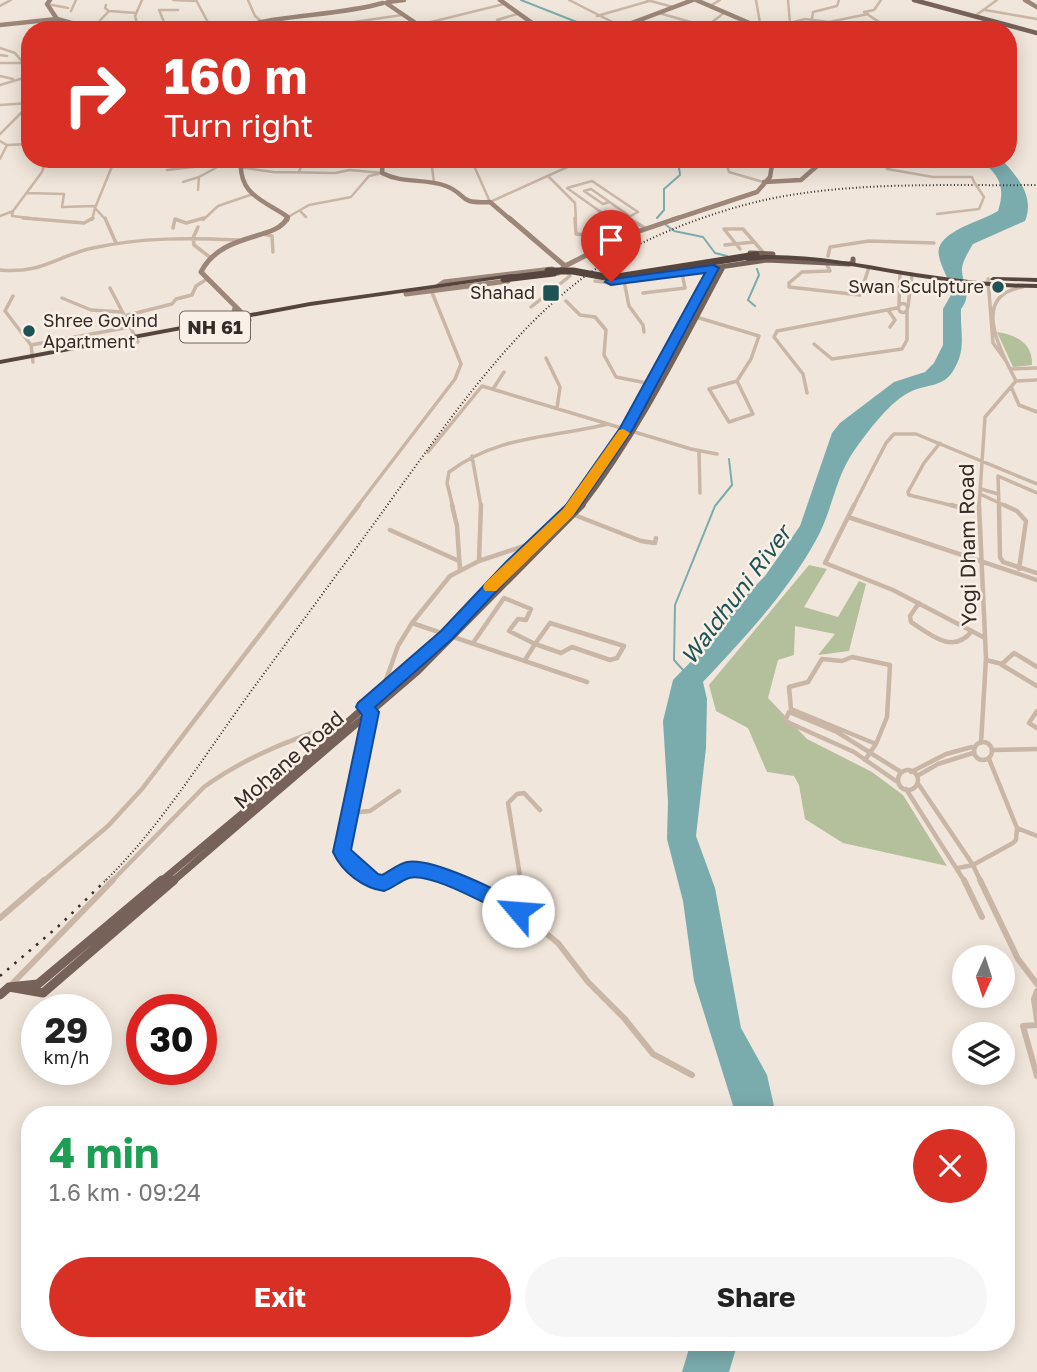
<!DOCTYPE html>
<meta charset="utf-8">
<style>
body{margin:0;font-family:"Golos Text",sans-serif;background:#f6f6f6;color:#222;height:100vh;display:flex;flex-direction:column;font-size:26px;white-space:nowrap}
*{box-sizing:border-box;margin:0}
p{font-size:23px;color:#767676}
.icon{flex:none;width:38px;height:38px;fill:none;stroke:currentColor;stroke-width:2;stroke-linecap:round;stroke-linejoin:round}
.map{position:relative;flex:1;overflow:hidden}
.drawer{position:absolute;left:21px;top:1106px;width:994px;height:245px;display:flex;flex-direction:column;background:#fff;border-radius:28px;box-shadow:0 4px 18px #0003}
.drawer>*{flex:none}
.banner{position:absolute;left:21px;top:21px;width:996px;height:147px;border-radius:28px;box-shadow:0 4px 18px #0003;background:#d93025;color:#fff;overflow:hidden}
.needle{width:46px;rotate:183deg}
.fabs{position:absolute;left:952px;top:945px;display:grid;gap:14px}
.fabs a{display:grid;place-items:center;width:63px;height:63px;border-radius:50%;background:#fff;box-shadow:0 4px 18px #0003;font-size:35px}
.speed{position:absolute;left:21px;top:994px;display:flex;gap:14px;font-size:35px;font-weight:700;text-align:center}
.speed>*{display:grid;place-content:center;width:91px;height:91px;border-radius:50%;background:#fff;box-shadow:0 4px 18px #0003;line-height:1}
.speed small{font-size:18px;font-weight:400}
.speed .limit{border:10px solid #d22;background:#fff;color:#111}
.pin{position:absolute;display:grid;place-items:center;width:60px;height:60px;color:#fff;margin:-72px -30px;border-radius:50% 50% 50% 0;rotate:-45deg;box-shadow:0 0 7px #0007}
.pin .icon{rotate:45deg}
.me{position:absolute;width:77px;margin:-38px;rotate:297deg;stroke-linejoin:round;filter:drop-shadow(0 0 5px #0008)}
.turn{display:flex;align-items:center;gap:24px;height:147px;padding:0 28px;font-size:32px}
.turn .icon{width:91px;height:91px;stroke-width:2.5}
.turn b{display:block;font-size:49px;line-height:60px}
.round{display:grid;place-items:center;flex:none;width:74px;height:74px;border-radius:37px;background:#f6f6f6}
.headline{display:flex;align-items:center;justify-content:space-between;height:119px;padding:0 28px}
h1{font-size:42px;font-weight:700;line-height:52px;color:#1e9e55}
.action{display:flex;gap:14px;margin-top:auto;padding:14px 28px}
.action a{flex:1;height:80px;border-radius:42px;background:#d93025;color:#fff;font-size:28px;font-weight:700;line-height:80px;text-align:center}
.action a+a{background:#f6f6f6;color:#222}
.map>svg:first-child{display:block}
</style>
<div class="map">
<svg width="1037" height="1372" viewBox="0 0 1037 1372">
<rect width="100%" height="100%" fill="#f1e6db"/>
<path fill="#b4bf9b" d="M 997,332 C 1016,335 1033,343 1032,365 L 1013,367 Z
M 809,565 L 827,569 L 804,607 L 838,617 L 859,581 L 866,584 L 849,651 L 818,655 L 835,634 L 795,626 L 794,655 L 778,660 L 768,698 L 807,739 L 872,772 L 903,795 L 947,866 L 843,843 L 805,819 L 799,785 L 794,776 L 767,772 L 748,728 L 716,711 L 709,685 Z"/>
<path fill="#7bacad" d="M 980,159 L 1001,159 C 1018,177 1035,197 1025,221 L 973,244 C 969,251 961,263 962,271 C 963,286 972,295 961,309 C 960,333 967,349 953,371 C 943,387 928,384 912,391 C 890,401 870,429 856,448 C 835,476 833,510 816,540 C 787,593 744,638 703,682 L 707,699 L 706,748 L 696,836 L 715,888 L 741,1028 L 767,1075 L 776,1115 L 736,1115 L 694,981 L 683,901 L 667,839 L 668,802 L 663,721 L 673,680 L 712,640 L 733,609 L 765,576 L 800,526 L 832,433 L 840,423 L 894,382 L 925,372 L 934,363 L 943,345 L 943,309 L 952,293 C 950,280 941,268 939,256 C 933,232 983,221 998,211 C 1006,186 999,176 980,159 Z
M 691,1342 L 738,1342 L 729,1372 L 682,1372 Z"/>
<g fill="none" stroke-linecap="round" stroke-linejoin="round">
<path stroke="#7bacad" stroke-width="2" d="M 521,0 L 597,30
M 657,218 L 664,210 L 664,189 L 680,175 L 678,159
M 666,225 L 674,231 L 703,237 L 715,253 L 727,256
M 755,306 L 748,300 L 759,275 L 757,269
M 684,671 L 674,660 L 675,605 L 715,506 L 732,485 L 729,459"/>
<path stroke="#c9b6a7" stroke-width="2.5" d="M 173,0 L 196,1
M 196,0 L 212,30
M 248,0 L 255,16 L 261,21
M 569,0 L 628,30
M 647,0 L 673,7
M 756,0 L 760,23
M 881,0 L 874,10 L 864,12 L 891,30
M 47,4 L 68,8
M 0,6 L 11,0
M 710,6 L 720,0
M 985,10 L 1037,19
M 71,11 L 76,0
M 109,11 L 136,13
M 659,13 L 694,23 L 695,30
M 597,16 L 649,1
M 975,16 L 997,0
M 642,19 L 651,30
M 812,19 L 813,12 L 837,6 L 839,0
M 790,23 L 805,19 L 829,22 L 868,14
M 760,24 L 790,23 L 788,0
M 419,25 L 504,4
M 92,29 L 109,11 L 105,8 L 106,5
M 59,30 L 72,24
M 139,30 L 135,16 L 142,0
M 157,30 L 164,22 L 159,10 L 178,10
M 299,30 L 402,15
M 449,30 L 460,27 L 466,30
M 486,30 L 506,25 L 497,20 L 517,14
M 716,30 L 711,23 L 725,12
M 0,48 L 15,53 L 30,71
M 0,55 L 7,56
M 0,63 L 22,63
M 0,76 L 13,79
M 0,85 L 30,76
M 0,105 L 30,103
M 0,134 L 30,104
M 0,141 L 7,145 L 30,144
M 0,159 L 7,145
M 198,159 L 214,164
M 431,159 L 434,183
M 471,159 L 490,202 L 585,159
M 551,159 L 568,166
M 725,159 L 729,172 L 763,182
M 884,159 L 887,169 L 933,177 L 972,177 L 974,182
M 113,163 L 139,164 L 141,159
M 167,170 L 219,164 L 273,172 L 335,173 L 350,170 L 382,173
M 299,172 L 304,159
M 548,176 L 575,203 L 576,220
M 183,182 L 199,177
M 198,190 L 199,177 L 221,165
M 27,193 L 64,194 L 62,207 L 95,206
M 609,202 L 603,204 L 584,191 L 591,189 L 628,215
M 13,211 L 12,216 L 46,220
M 13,211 L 42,172 L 46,159
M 301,212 L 306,217
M 937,214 L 979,209 L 984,197 L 976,185
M 0,216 L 13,211
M 288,217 L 309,205 L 351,197 L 369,176 L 378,174
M 627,218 L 631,220
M 92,220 L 95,208
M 106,220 L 95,208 L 115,159
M 175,220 L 178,220
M 203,220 L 218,206 L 253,194
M 612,220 L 567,188 L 592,181 L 638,212 L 627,218"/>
<path stroke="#c9b6a7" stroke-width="3.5" d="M 23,218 L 84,223 L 93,218
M 105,218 L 116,243
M 575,218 L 576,234 L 596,236 L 607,244
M 609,218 L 628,232
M 628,218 L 645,228
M 627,219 L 639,230
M 198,227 L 193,238 L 194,245 L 211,258
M 173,228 L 175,219 L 186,223 L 204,218
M 263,234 L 272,236 L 273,252
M 725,245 L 754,242
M 740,249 L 724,229 L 743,229 L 763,252
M 828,256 L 830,247 L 869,241 L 934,243
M 826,263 L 830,271 L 802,272 L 789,283 L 789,287 L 860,295 L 869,267
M 0,270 C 42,274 56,256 93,248 C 141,237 191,238 239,240
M 988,279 L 993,343 L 1006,361
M 595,281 L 611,283
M 624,281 L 629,306 L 643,325 L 644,332
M 110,288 L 138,342
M 643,293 L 685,288 L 682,273
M 13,296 L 5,311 L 31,345 L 33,362
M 62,298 L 91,310 L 122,312
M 566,301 L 580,315 L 595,317 L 606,330 L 604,355 L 616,377 L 657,385
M898.5 308a4.5 4.5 0 1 1 9 0a4.5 4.5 0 1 1-9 0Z
M 899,305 L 900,272
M 531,307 L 570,276 L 567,270
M 908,307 L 912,274
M 888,310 L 895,320 L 890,327
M 124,316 L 172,304 L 176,299 L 192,295 L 196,286 L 207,279
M 696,317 L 759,336 L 751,359 L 737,381
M 814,344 L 832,359 L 902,349 L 907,340 L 907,311
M 31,345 L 130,327
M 546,358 L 560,387 L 557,408
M 1010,369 L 1037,368
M 737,381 L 753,414 L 729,422 L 709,389 Z
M 1016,381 L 1037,380
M 493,389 L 504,372
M 1012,389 L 1019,405 L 1037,412
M 807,393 L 803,374 L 774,337 L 777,331 L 897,308
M 940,443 L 924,463 L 908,492 L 909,495 L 958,507
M 699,451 L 700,493
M 428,452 L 482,386 L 691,449 L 717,454
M 472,456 L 481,507
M 981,489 L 998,494
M 980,494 L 1008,507
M 357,507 L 455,379 L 461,364 L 431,290
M 453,507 L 447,483 L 449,472 C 498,435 551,438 608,424
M 853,507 L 886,443 L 894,434 L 916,434 L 1037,484
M 979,507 L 985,417 L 1016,381 C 1001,351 969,295 1023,287
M 999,507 L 998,476 L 1037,493"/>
<path stroke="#c9b6a7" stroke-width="4.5" d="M 452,505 L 457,526 L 460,570
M 854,505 L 825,563 L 893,590 L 985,638
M 951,505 L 979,512
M 979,505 L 986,658 L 981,743
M 999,505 L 1000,557 L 1003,562 L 1037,573
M 1004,505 L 1017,511 L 1026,521 L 1019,569
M 572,514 L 641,541 L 655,543 L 656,538
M 848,517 L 1037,580
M 390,530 L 459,561
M 479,561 L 481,505
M 919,603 L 910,616 L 911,622 C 931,635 953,655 972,631
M 412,623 L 587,682
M 550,623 L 624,646 L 617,658 L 610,660 L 572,647 L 561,653 L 535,644 Z
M 473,643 L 504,598 L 531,609 L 526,620 L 518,619 L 509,631 L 535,644
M 852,657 L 890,665 L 887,717 L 876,744 L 791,709 L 789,687 L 808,682 L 822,659 L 842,661 Z
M 525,660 L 535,644
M 986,660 L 1002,664 L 1014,653 L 1037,667
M 1002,665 L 1037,686
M 383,688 L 398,646 L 412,623 L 450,576 L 479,561 L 533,543
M 1037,711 L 1029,723 L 1037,728
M 370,712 L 342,852 L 357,869 L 376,882
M974 751a9 9 0 1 1 18 0a9 9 0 1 1-18 0Z
M 992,750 L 1037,749
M 989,759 L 1017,828 L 1037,836
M 865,760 L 876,744
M898 780a10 10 0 1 1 20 0a10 10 0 1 1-20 0Z
M 911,772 L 946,754 L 972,747
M 917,776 L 938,764 L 973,753
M 896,781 L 854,752 L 785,721 L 789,712 L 837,732 L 901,772
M 919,785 L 973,865 L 981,882
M 906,789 L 965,882
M 349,813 L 370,811 L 399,791
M 958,868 L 973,865 L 1013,843 L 1016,840 L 1017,828
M 42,882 L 108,826 L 142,789 L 359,505
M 111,882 L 204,787 C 248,755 298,737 349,720
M 385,882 L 408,869 L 456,882
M 521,882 L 508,803 L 517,794 L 524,793 L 540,810"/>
<path stroke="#c9b6a7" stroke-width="6" d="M 372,880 L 384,883 L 388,880
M 451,880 L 473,888 L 518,911 L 558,943 L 588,982 L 624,1018 L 653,1054 L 692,1075
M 964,880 L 982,917
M 980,880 L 1018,959 L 1037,984
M 518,910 L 522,889 L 521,880
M 0,918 L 44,880
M 12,984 L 113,880
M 1037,991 L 1034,999 L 1037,1020
M 1037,1025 L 1023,1026 L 1037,1076"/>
<path stroke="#9c8579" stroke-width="4.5" d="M 50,0 L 47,4 L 57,19
M 500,0 L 542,30
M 696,0 L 754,25
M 1025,0 L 1037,7
M 388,2 L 404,0
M 386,3 L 426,30
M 754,24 L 760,25 L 755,26 Z
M 0,25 L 57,19 L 97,30
M 232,30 C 281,13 333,17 383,3
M 613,30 L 693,0
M 241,159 C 238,195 263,200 288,217 L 287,220
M 383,159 L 382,173 C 403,184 425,178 446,186 C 469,195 456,204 490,202 L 511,220
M 764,182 L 801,180 L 825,159
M 672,220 L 757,192 L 770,177 L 773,159"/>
<path stroke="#9c8579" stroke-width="5" d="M 509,218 L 565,266
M 558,273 L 565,266 L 622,237 L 678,218
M 438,286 L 444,282 L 552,269
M 406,294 L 508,281
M 249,320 L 201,272 C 222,231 277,241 287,218
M 231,324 L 235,308"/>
<path stroke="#776259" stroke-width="4.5" d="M 914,0 L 1037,33"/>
<path stroke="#776259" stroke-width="5" d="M 750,253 L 773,254
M 610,276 L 607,277 L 611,283 L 767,260 L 849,264 L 853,263 L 853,259
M 571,507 L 626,429 L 713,268
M 581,507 C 638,433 679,349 723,267"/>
<path stroke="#776259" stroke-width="7" d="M 160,882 L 282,780 L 446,635 L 573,505
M 172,882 L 418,671 L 582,505"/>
<path stroke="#776259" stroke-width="9" d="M 9,987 L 43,993 L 174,880
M 0,995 L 9,987 L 38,984 L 162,880"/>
<path fill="#56453f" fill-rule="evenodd" d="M 764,255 C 811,254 857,263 903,271 C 948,278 992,284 1037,284 L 1037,288 C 992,288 947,282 903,275 C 850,266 800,255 747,261 L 744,259 L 747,257 Z
M 512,274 L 514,275 L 514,277 L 310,306 L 0,364 L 0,360 L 310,302 Z
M 993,277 L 1037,278 L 1037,282 L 991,280 L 990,279 Z"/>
<path stroke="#352b27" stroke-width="2" stroke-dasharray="1 2.5" stroke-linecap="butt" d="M 104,882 C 158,830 205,755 249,694 C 301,623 353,553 404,482 C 455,412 507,338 575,284 C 624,244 708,212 769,199 C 857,181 948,186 1037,185"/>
<path stroke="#352b27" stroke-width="2.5" stroke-dasharray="2.5 7" stroke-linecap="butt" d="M 0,976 L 61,924 L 106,880"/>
<path stroke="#c9b6a7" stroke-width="2.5" d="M 974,182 L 976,185"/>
<path stroke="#56453f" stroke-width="7" d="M 548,271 L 573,271 L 611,278 L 756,255
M 504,279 L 554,273"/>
</g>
<path fill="#1a73e8" stroke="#114b97" stroke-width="2" d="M 713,265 L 719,268 L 633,429 L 576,512 L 518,568 L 452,639 L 375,707 L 379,712 L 351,850 L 378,874 L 382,875 C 390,871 398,864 407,862 C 433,857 500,892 525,905 L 527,911 L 525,917 L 518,919 C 495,910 431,871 409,878 C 400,881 393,888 384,891 C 363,888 342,872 333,852 L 362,715 L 356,707 L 358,703 L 441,631 L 507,561 L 566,505 L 620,428 L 705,273 L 611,285 L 605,282 L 607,280 Z"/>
<path fill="#f59e0b" d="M 623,429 L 630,433 L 573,516 L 496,591 L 485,591 L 483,587 L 485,583 L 563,509 L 619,430 Z"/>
<g fill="#1e5355" stroke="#f9f0e7" stroke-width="2.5">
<circle cx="998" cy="287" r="7"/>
<rect x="542" y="284" width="18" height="18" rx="3.5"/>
<circle cx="29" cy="331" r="7"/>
</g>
<g text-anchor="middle" stroke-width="5" stroke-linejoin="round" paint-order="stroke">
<g font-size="18" fill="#352b27" stroke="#f9f0e7" text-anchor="end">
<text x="984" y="293">Swan Sculpture</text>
<text x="535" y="299">Shahad</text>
<text x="43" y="327" text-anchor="start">Shree Govind<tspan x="43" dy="21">Apartment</tspan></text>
</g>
<rect fill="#f9f0e7" stroke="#706661" stroke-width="2" x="180" y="311.5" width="70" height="31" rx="5"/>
<g font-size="19" font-weight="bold" fill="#352b27">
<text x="215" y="334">NH 61</text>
</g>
<g font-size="21" fill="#352b27" stroke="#f9f0e7">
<text transform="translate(968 545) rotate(-91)" y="7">Yogi Dham Road</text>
<text transform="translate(289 760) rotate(-41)" y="7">Mohane Road</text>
</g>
<g font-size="23" font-style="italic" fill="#1e5355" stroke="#f9f0e7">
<text transform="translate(736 595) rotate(-53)" y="8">Waldhuni River</text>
</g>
</g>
</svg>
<div class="fabs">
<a><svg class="needle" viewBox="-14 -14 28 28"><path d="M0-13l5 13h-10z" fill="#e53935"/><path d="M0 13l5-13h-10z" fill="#767676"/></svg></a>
<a><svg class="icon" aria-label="layers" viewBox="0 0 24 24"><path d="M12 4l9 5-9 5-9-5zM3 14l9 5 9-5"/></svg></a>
</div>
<div class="speed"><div>29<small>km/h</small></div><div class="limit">30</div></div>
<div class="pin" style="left:611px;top:282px;background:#d93025"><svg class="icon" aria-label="arrive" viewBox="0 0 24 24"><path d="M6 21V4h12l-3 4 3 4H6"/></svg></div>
<svg class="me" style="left:518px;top:911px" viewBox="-20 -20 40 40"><circle r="19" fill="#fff"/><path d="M0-13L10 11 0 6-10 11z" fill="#1a73e8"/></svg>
<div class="banner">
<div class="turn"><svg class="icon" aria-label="right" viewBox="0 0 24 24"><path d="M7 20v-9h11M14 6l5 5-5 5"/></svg><div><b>160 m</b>Turn right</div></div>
</div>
<section class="drawer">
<div class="headline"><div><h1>4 min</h1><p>1.6 km · 09:24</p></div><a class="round" style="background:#d93025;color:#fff"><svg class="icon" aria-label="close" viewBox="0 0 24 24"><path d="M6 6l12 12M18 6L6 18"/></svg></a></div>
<div class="action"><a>Exit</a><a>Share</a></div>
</section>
</div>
